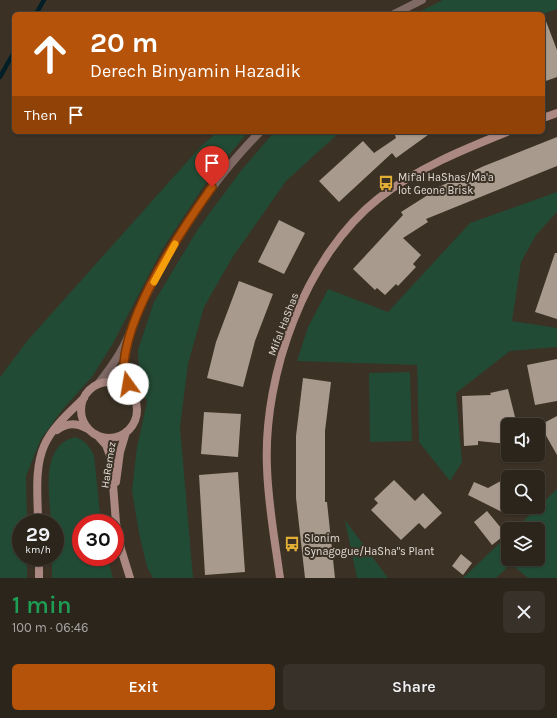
<!DOCTYPE html>
<meta charset="utf-8">
<style>
body{margin:0;font-family:Karla,sans-serif;background:#383129;color:#f1f3f6;height:100vh;display:flex;flex-direction:column;font-size:15px;white-space:nowrap}
*{box-sizing:border-box;margin:0}
p{font-size:13px;color:#a6a5a3}
.icon{flex:none;width:22px;height:22px;fill:none;stroke:currentColor;stroke-width:2;stroke-linecap:round;stroke-linejoin:round}
.map{position:relative;height:578px;overflow:hidden}
.drawer{display:flex;flex-direction:column;background:#2c251c;flex:1}
.drawer>*{flex:none}
.guide{position:absolute;left:12px;top:12px;width:533px;height:122px;border-radius:6px;box-shadow:0 1px 3px #0004,0 0 0 1px #48423b;background:#b45309;color:#fff;overflow:hidden}
.tools{position:absolute;left:501px;top:418px;display:grid;gap:8px}
.tools a{display:grid;place-items:center;width:44px;height:44px;border-radius:6px;background:#2c251c;box-shadow:0 1px 3px #0004,0 0 0 1px #48423b;font-size:20px}
.speed{position:absolute;left:12px;top:514px;display:flex;gap:8px;font-size:20px;font-weight:700;text-align:center}
.speed>*{display:grid;place-content:center;width:52px;height:52px;border-radius:50%;background:#2c251c;box-shadow:0 1px 3px #0004,0 0 0 1px #48423b;line-height:1}
.speed small{font-size:10px;font-weight:400}
.speed .limit{border:6px solid #d22;background:#fff;color:#111}
.pin{position:absolute;display:grid;place-items:center;width:34px;height:34px;color:#fff;margin:-41px -17px;border-radius:50% 50% 50% 0;rotate:-45deg;box-shadow:0 0 4px #0007}
.pin .icon{rotate:45deg}
.me{position:absolute;width:44px;margin:-22px;rotate:347deg;stroke-linejoin:round;filter:drop-shadow(0 0 3px #0008)}
.turn{display:flex;align-items:center;gap:14px;height:84px;padding:0 12px;font-size:18px}
.turn .icon{width:52px;height:52px;stroke-width:2.5}
.turn b{display:block;font-size:28px;line-height:34px}
.then{display:flex;align-items:center;height:38px;padding:0 12px;background:#0003;gap:8px;font-size:15px}
.round{display:grid;place-items:center;flex:none;width:42px;height:42px;border-radius:6px;background:#383129}
.head{display:flex;align-items:center;justify-content:space-between;height:68px;padding:0 12px}
h1{font-size:24px;font-weight:600;line-height:30px;color:#1e9e55}
.primary-button{display:flex;gap:8px;margin-top:auto;padding:8px 12px}
.primary-button a{flex:1;height:46px;border-radius:6px;background:#b45309;color:#fff;font-size:16px;font-weight:600;line-height:46px;text-align:center}
.primary-button a+a{background:#383129;color:#f1f3f6}
.map>svg:first-child{display:block}
</style>
<div class="map">
<svg width="557" height="578" viewBox="0 0 557 578">
<rect width="100%" height="100%" fill="#3b3125"/>
<path fill="#224b35" d="M 443,0 L 557,0 L 557,9 L 543,14 L 415,14 Z
M 218,132 L 248,132 L 206,183 L 163,248 L 112,345 L 92,377 L 63,409 L 41,439 L 26,476 L 27,523 L 21,523 L 21,557 L 27,557 L 27,578 L 0,578 L 0,377 L 28,340 L 202,145 Z
M 274,132 L 340,132 L 286,181 L 232,258 L 204,307 L 188,364 L 180,427 L 193,578 L 153,578 L 147,567 L 139,533 L 132,491 L 137,447 L 147,402 L 139,378 L 138,350 L 154,302 L 198,229 L 240,172 Z
M 557,192 L 557,212 L 536,235 L 521,262 L 512,321 L 557,328 L 557,347 L 510,351 L 456,393 L 462,462 L 450,481 L 419,442 L 417,365 L 297,361 L 308,327 L 328,289 L 388,312 L 470,223 Z
M 410,372 L 412,441 L 370,442 L 369,373 Z
M 75,437 C 85,440 89,446 94,455 L 101,523 L 81,523 L 81,557 L 107,557 L 113,578 L 52,578 L 52,557 L 55,557 L 55,523 L 51,523 C 50,495 39,446 75,437 Z
M 557,489 L 557,578 L 528,578 L 511,564 L 496,578 L 463,578 L 508,535 L 508,559 L 538,559 L 538,529 L 515,529 Z
M 345,520 L 388,578 L 357,578 Z"/>
<g fill="none" stroke-linecap="round" stroke-linejoin="round">
<path stroke="#021f27" stroke-width="4.5" d="M 36,14 L 44,0
M 0,77 L 14,52"/>
</g>
<path fill="#a89b8d" d="M 544,16 L 557,50 L 557,77 L 543,82 Z
M 394,132 L 432,132 L 396,158 L 392,153 L 339,202 L 319,181 L 363,141 L 374,153 L 396,138 Z
M 557,137 L 557,166 L 426,219 L 428,222 L 403,238 L 421,255 L 413,264 L 416,267 L 398,286 L 396,284 L 385,295 L 377,288 L 375,290 L 353,269 L 403,215 L 401,212 L 431,193 L 430,191 L 484,166 Z
M 279,220 L 305,233 L 284,274 L 258,262 Z
M 555,253 L 557,253 L 557,319 L 535,312 Z
M 239,281 L 273,294 L 255,341 L 243,387 L 207,378 L 216,342 Z
M 557,359 L 557,401 L 535,405 L 527,365 Z
M 303,378 L 331,382 L 325,431 L 325,502 L 327,502 L 335,578 L 305,578 L 296,498 L 296,436 Z
M 508,389 L 517,425 L 508,425 L 508,444 L 478,441 L 478,445 L 464,446 L 462,396 L 491,395 L 490,393 Z
M 204,412 L 241,414 L 238,457 L 201,454 Z
M 557,416 L 557,455 L 540,425 Z
M 238,472 L 245,572 L 205,575 L 199,475 Z
M 508,477 L 508,515 L 468,495 L 474,482 L 488,488 Z
M 394,480 L 415,501 L 423,493 L 442,513 L 425,529 L 419,523 L 401,540 L 371,510 L 378,503 L 374,499 Z
M 487,511 L 506,534 L 492,545 L 474,522 Z
M 461,554 L 472,563 L 463,575 L 452,566 Z"/>
<g fill="none" stroke-linecap="round" stroke-linejoin="round">
<path stroke="#806a66" stroke-width="8" d="M 394,14 L 422,0
M 128,344 L 124,364 L 131,392
M 98,384 C 109,370 119,357 126,341 C 133,328 136,314 143,302 C 174,240 211,181 260,132"/>
<path stroke="#ab8882" stroke-width="8" d="M 543,118 L 557,113
M81 410a28 28 0 1 1 56 0a28 28 0 1 1-56 0Z
M 57,430 C 68,422 77,423 88,429
M 97,435 L 106,445 L 111,458 L 116,523 L 121,549 L 130,578
M 116,482 L 120,452 L 126,432
M 38,523 C 38,498 34,469 44,446 C 52,427 70,412 84,398
M 39,557 L 39,578
M 280,578 C 275,541 268,504 267,467 C 263,375 305,256 379,198 C 418,168 462,150 507,132"/>
</g>
<g fill="none" stroke-linecap="round" stroke-linejoin="round">
<defs>
<path id="route" d="M 128,384 C 127,378 124,370 124,363 C 129,308 180,232 212,187"/>
</defs>
<use href="#route" stroke="#753606" stroke-width="10"/>
<use href="#route" stroke="#b45309" stroke-width="7"/>
<path stroke="#f59e0b" stroke-width="7" d="M 154,282 L 175,244"/>
</g>
<defs>
<symbol id="bus-bare" viewBox="-9 -9 18 18"><path d="M-5-6H5V4H4V6H2V4H-2V6H-4V4H-5ZM-3.5-4V0h7V-4ZM-3.5 1.2v1.5H-2V1.2ZM2 1.2v1.5H3.5V1.2Z" fill="#e3ae35" stroke="#3b3125" stroke-width="2.5" paint-order="stroke"/></symbol>
</defs>
<g fill-rule="evenodd">
<use href="#bus-bare" x="375" y="172" width="22" height="22"/>
<use href="#bus-bare" x="281" y="533" width="22" height="22"/>
</g>
<g text-anchor="middle" stroke-width="4" stroke-linejoin="round" paint-order="stroke">
<g font-size="11" fill="#e3dcd5" stroke="#3b3125" text-anchor="start">
<text x="398" y="181">Mif'al HaShas/Ma'a<tspan x="398" dy="13">lot Geone Brisk</tspan></text>
<text x="304" y="542">Slonim<tspan x="304" dy="13">Synagogue/HaSha"s Plant</tspan></text>
</g>
<g font-size="11" fill="#e3dcd5" stroke="#3b3125">
<text transform="translate(283 324) rotate(-69)" y="4">Mifal HaShas</text>
<text transform="translate(108 465) rotate(-81)" y="4">HaRemez</text>
</g>
</g>
</svg>
<div class="tools">
<a><svg class="icon" aria-label="sound" viewBox="0 0 24 24"><path d="M4 9h4l5-4v14l-5-4H4zM17 9q2 3 0 6"/></svg></a>
<a><svg class="icon" aria-label="search" viewBox="0 0 24 24"><circle cx="10" cy="10" r="6"/><path d="M15 15l6 6"/></svg></a>
<a><svg class="icon" aria-label="layers" viewBox="0 0 24 24"><path d="M12 4l9 5-9 5-9-5zM3 14l9 5 9-5"/></svg></a>
</div>
<div class="speed"><div>29<small>km/h</small></div><div class="limit">30</div></div>
<div class="pin" style="left:212px;top:187px;background:#d93025"><svg class="icon" aria-label="arrive" viewBox="0 0 24 24"><path d="M6 21V4h12l-3 4 3 4H6"/></svg></div>
<svg class="me" style="left:128px;top:384px" viewBox="-20 -20 40 40"><circle r="19" fill="#fff"/><path d="M0-13L10 11 0 6-10 11z" fill="#b45309"/></svg>
<div class="guide">
<div class="turn"><svg class="icon" aria-label="ahead" viewBox="0 0 24 24"><path d="M12 20V5M6 11l6-6 6 6"/></svg><div><b>20 m</b>Derech Binyamin Hazadik</div></div>
<div class="then">Then<svg class="icon" aria-label="arrive" viewBox="0 0 24 24"><path d="M6 21V4h12l-3 4 3 4H6"/></svg></div>
</div>
</div>
<section class="drawer">
<div class="head"><div><h1>1 min</h1><p>100 m · 06:46</p></div><a class="round"><svg class="icon" aria-label="close" viewBox="0 0 24 24"><path d="M6 6l12 12M18 6L6 18"/></svg></a></div>
<div class="primary-button"><a>Exit</a><a>Share</a></div>
</section>
